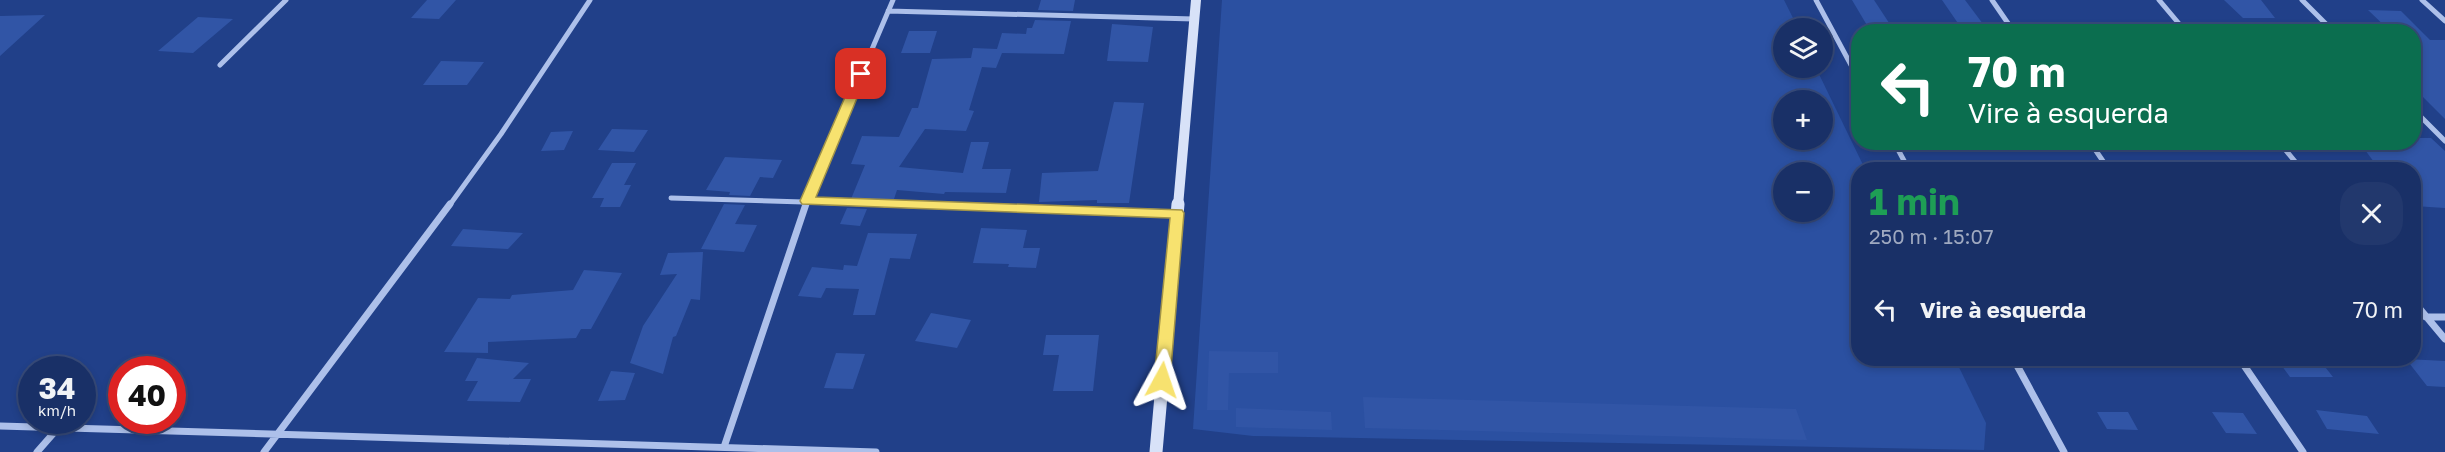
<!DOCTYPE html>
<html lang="pt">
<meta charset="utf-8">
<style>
body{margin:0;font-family:"Golos Text",sans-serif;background:#22386d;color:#f1f3f6;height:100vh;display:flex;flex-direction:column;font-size:22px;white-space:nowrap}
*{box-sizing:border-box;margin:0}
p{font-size:20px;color:#9fa9c0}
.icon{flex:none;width:33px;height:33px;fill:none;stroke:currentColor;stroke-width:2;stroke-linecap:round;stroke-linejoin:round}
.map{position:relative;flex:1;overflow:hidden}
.panel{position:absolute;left:1851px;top:162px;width:570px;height:204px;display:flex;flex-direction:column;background:#193067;border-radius:24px;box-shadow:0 3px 9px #0003,0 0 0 2px #374b7b}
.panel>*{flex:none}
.guide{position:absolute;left:1851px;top:24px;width:570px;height:126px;border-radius:24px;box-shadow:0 3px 9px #0003,0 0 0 2px #374b7b;background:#0b6e4f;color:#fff;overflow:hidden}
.tools{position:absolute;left:1773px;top:18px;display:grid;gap:12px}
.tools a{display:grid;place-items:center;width:60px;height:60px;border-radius:50%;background:#193067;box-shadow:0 3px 9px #0003,0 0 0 2px #374b7b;font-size:30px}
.speed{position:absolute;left:18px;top:356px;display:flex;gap:12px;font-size:30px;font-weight:700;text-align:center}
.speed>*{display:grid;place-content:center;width:78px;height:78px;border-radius:50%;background:#193067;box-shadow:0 3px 9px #0003,0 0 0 2px #374b7b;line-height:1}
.speed small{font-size:15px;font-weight:400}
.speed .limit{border:9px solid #d22;background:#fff;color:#111}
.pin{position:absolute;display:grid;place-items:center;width:51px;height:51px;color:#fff;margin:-26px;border-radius:12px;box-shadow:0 3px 9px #0006}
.me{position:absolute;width:66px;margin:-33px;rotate:5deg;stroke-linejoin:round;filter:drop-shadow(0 0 4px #0008)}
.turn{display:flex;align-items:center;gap:21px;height:126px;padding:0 18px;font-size:27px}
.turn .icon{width:78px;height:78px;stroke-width:2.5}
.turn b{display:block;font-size:42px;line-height:51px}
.round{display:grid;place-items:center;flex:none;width:63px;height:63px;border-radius:24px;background:#22386d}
.overview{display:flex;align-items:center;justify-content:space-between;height:102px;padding:0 18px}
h1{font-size:36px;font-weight:700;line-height:45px;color:#1e9e55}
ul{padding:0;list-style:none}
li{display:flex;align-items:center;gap:18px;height:90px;padding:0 18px}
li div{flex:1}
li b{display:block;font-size:22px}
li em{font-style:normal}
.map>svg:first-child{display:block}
</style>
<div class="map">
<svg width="2445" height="452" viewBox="0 0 2445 452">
<rect width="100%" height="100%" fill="#214089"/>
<path fill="#2b50a1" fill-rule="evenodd" d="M 1222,0 L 1784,0 L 1798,28 L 1784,28 L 1784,68 L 1816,68 L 1865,169 L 1858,170 L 1858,358 L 1955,359 L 1986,423 L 1984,450 L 1253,436 L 1193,429 ZM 1784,100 L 1822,100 L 1822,140 L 1784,140 ZM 1784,172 L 1822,172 L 1822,212 L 1784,212 Z"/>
<path fill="#3155a6" d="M 427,0 L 456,0 L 439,19 L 411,18 Z
M 1041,0 L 1075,0 L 1073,11 L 1038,10 Z
M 1852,0 L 1874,0 L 1895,32 L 1871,32 Z
M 1942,0 L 1965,0 L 1989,32 L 1964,32 Z
M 2224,0 L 2261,0 L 2275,18 L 2243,18 Z
M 2368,10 L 2401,11 L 2430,40 L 2445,40 L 2445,119 L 2414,88 L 2414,32 L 2391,32 Z
M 45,15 L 0,56 L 0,16 Z
M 198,17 L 233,19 L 193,53 L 158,51 Z
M 1035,20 L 1071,21 L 1064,54 L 1002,53 L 996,68 L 982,67 L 969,110 L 974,111 L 966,131 L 925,129 L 899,167 L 963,173 L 971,142 L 989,142 L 982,169 L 1011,169 L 1006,193 L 945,192 L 944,194 L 897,190 L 894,199 L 851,199 L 865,165 L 851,164 L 862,136 L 899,137 L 912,108 L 918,108 L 932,59 L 971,58 L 973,48 L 997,49 L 1002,33 L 1026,34 L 1027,28 L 1032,28 Z
M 1112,24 L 1153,27 L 1148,62 L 1107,61 Z
M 909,31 L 937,31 L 930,53 L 901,53 Z
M 441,61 L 484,62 L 467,85 L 423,85 Z
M 1114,102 L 1144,103 L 1129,203 L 1097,203 L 1097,200 L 1039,202 L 1042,173 L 1098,171 Z
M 612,129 L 648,130 L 634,152 L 598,150 Z
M 573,131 L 564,150 L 541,151 L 551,132 Z
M 2414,138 L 2431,138 L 2445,151 L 2445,208 L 2414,206 L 2414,170 L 2380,170 L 2359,142 L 2414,142 Z
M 725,157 L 782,160 L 773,178 L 760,177 L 750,196 L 729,195 L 730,192 L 706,190 Z
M 612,163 L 636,163 L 624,185 L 631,185 L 620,207 L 600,207 L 604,198 L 592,198 Z
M 724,204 L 745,205 L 735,224 L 757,225 L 744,252 L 701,249 Z
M 847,208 L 867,209 L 860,226 L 840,224 Z
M 981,228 L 1027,230 L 1023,248 L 1040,248 L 1036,268 L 1008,267 L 1009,264 L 973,263 Z
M 463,229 L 523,233 L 508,249 L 451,246 Z
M 868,233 L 917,234 L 910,259 L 890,258 L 875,315 L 853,315 L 859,289 L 826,288 L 821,298 L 798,296 L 812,267 L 843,270 L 844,265 L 857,266 Z
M 703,252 L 700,300 L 691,299 L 676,336 L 673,337 L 663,374 L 630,363 L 643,326 L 677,274 L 660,275 L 668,253 Z
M 584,270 L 622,273 L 591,329 L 581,329 L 576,338 L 488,342 L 488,353 L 444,352 L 478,298 L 510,299 L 512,295 L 573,290 Z
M 931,313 L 971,320 L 957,348 L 915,341 Z
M 1046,335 L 1099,335 L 1093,391 L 1053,391 L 1059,355 L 1043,355 Z
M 1209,351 L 1278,352 L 1278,373 L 1229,373 L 1228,410 L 1207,410 Z
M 836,353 L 865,354 L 853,389 L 824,388 Z
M 477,358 L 529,363 L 513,379 L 531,379 L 520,402 L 467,401 L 478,381 L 465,381 Z
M 2276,358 L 2318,358 L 2333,377 L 2290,377 Z
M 2406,359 L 2445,361 L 2445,387 L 2427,386 Z
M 611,371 L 635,373 L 625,400 L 598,401 Z
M 1363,397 L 1796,409 L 1807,440 L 1365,428 Z
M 1236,408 L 1331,412 L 1332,430 L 1236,427 Z
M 2316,410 L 2367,416 L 2379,434 L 2327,429 Z
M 2097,412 L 2128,412 L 2138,430 L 2107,429 Z
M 2212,412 L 2243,413 L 2257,434 L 2226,433 Z"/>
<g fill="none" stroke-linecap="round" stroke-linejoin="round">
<path stroke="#adc0ea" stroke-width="5" d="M 1816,0 L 1858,78
M 1992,0 L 2014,32
M 2159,0 L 2186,32
M 2302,0 L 2334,32
M 2422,0 L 2445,21
M 888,11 L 1194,19
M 220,65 L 286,0
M 2414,110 L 2445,141
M 1894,142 L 1909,170
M 2090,142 L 2109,170
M 2279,142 L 2302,170
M 671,198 L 936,206
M 449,206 L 501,134 L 590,0
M 805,206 L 893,0"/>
<path stroke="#adc0ea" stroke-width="7" d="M 885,204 L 1177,213
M 2414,302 L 2445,339
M 2426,317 L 2445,317
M 2013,358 L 2064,452
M 2239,358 L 2303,452
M 0,426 L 876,452
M 724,447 L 806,204
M 37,452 L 59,427
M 264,452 L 450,204"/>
<path stroke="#d8e2f8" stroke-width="10" d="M 1178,206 L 1196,0"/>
<path stroke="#d8e2f8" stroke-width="13" d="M 1156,452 L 1178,204"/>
</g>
<path fill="#f7e26f" stroke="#a19348" stroke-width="1.5" d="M 861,70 L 867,74 L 816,197 L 1182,210 L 1184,213 L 1170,380 L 1167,385 L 1157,385 L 1154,380 L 1170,218 L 802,204 L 800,201 L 855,74 Z"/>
</svg>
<div class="tools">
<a><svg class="icon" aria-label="layers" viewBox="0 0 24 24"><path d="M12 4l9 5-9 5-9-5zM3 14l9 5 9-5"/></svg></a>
<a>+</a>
<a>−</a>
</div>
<div class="speed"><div>34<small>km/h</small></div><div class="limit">40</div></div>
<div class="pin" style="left:861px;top:74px;background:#d93025"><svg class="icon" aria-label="arrive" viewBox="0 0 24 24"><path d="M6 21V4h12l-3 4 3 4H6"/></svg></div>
<svg class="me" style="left:1162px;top:380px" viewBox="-20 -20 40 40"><path d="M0-17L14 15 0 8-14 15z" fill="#f7e26f" stroke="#fff" stroke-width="4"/></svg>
<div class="guide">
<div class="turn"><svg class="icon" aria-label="left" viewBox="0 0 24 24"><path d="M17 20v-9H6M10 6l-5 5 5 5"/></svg><div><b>70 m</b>Vire à esquerda</div></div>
</div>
<section class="panel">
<div class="overview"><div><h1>1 min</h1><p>250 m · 15:07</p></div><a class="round"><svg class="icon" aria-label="close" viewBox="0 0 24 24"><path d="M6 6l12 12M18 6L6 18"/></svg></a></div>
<ul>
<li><svg class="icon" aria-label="left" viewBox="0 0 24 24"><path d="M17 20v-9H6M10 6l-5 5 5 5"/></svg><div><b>Vire à esquerda</b></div><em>70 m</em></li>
</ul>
</section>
</div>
